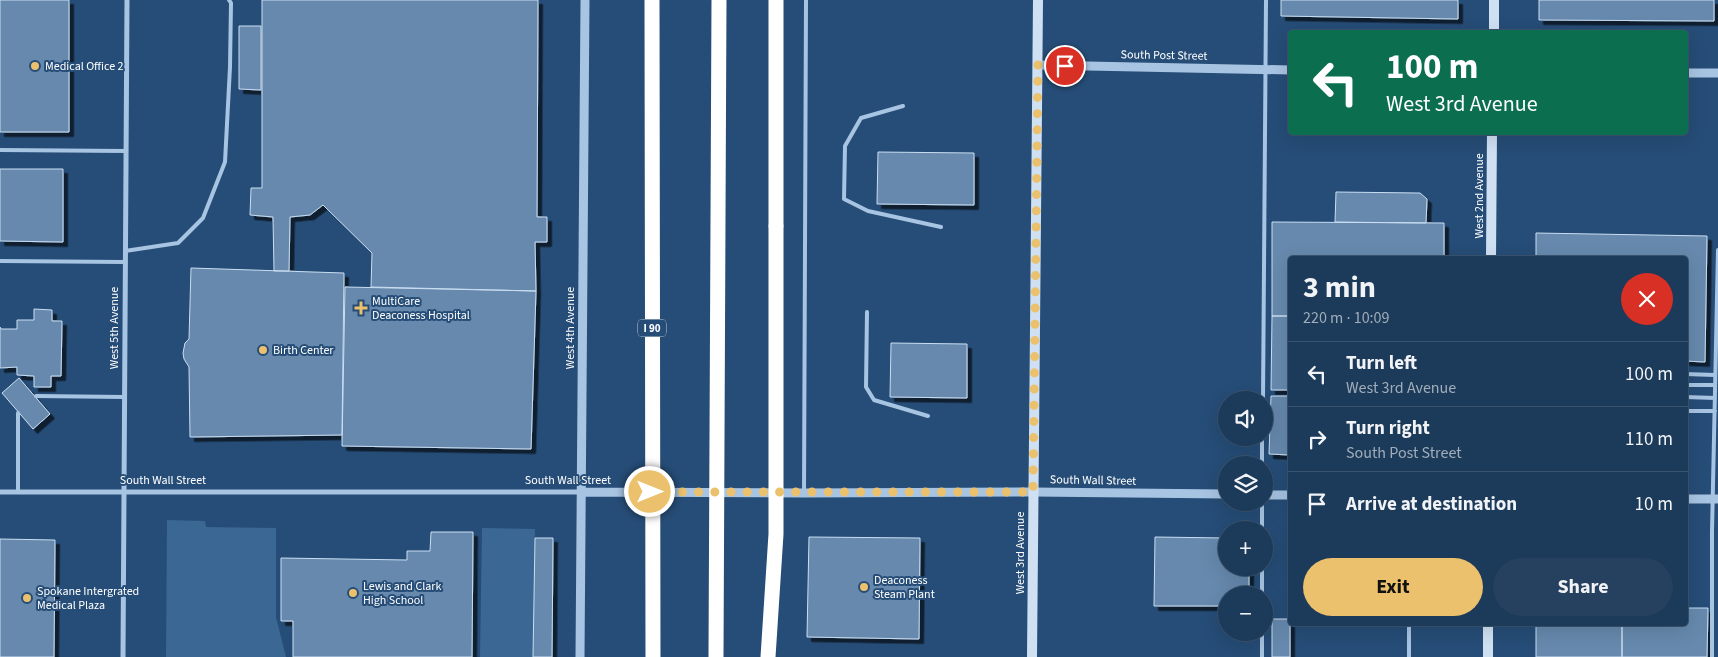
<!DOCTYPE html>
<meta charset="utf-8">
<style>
body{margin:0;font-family:"Source Sans 3",sans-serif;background:#25415f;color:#f1f3f6;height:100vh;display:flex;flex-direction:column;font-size:19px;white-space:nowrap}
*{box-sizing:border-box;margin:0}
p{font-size:16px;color:#a0adba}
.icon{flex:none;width:28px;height:28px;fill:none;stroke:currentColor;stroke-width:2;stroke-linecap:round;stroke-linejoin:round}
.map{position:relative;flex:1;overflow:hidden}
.drawer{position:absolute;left:1288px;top:256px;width:400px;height:370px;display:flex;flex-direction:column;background:#1c3a59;border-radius:5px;box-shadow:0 5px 20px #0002,0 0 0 1px #3a546f}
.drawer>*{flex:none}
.hud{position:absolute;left:1288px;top:30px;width:400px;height:105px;border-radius:5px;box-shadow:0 5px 20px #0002,0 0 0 1px #3a546f;background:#0b6e4f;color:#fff;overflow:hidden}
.tools{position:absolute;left:1218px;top:391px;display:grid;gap:10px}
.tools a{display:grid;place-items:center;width:55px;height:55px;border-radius:50%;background:#1c3a59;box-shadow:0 5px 20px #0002,0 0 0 1px #3a546f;font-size:25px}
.pin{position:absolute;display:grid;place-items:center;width:42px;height:42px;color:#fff;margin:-21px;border:2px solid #fff;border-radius:50%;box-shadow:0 1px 5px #0007}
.me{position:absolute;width:55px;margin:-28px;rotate:90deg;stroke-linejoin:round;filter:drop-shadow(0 0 4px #0008)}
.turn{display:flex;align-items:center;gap:18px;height:105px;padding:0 15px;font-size:22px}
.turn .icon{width:65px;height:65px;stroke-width:2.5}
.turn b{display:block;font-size:35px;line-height:42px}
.round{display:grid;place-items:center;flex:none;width:52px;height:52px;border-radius:26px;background:#25415f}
.head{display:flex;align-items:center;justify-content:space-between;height:85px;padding:0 15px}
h1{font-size:30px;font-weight:700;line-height:38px}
.primary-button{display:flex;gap:10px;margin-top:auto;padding:10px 15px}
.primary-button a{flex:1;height:58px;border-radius:30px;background:#ebc16d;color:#111;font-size:20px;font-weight:700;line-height:58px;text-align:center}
.primary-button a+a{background:#25415f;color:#f1f3f6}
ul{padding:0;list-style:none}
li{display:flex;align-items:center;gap:15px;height:65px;padding:0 15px;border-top:1px solid #3a546f}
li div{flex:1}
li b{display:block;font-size:19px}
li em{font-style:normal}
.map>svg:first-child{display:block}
</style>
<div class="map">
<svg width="1718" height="657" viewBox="0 0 1718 657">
<defs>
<filter id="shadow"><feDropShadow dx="4.5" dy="4.5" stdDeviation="0" flood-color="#0009"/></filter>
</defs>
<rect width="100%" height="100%" fill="#264d77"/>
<path fill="#3a6794" d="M 167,520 L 205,521 L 206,527 L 276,528 L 276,617 L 286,657 L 166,657 Z
M 482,528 L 535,529 L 533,657 L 480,657 Z"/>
<path fill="#6689ad" stroke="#cadef2" filter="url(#shadow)" d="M 0,0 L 69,0 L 69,132 L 0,132 Z
M 262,0 L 538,0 L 537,217 L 547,217 L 547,242 L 535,242 L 536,291 L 371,287 L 372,253 L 323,205 L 310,215 L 290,217 L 289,271 L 274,271 L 273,217 L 250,215 L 251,188 L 262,188 Z
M 1281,0 L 1458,0 L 1458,19 L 1281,16 Z
M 1539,0 L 1714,0 L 1714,21 L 1539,20 Z
M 239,26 L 261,26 L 261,90 L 239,89 Z
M 878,152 L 974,153 L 974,205 L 877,204 Z
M 0,169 L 63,169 L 63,242 L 0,241 Z
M 1336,192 L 1420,193 L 1427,199 L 1426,223 L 1335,222 Z
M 1272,222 L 1444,223 L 1444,259 L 1290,259 L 1290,316 L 1272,316 Z
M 1536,233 L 1707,236 L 1705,362 L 1685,361 L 1685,259 L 1536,259 Z
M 191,268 L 344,273 L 342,435 L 190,437 L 189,367 L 184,359 L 183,353 L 185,343 L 189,339 Z
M 345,287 L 536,291 L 531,449 L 342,446 Z
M 34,309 L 52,310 L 52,321 L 62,321 L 61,376 L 51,376 L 51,387 L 34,387 L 34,376 L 17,375 L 17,367 L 0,368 L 0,327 L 1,329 L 17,329 L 17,320 L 34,320 Z
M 1272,316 L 1290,316 L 1290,390 L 1271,390 Z
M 891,343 L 967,344 L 967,398 L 890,397 Z
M 19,378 L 50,414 L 33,429 L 2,393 Z
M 1271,396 L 1290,396 L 1290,455 L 1269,454 Z
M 431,532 L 473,532 L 472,657 L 293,657 L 293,621 L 281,621 L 281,558 L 407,560 L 407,551 L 430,551 Z
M 809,537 L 920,538 L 919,639 L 807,637 Z
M 1155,537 L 1226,538 L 1226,568 L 1249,568 L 1249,595 L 1226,595 L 1226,606 L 1154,606 Z
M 535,538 L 553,538 L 552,657 L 533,657 Z
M 0,539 L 55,540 L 54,657 L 0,657 Z
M 1685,608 L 1708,608 L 1707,657 L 1622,657 L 1622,624 L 1685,624 Z
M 1272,619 L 1290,619 L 1290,657 L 1272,657 Z
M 1536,624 L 1622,624 L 1622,657 L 1536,657 Z"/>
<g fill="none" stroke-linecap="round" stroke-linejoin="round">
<path stroke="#a7c4e2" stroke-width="4" d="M 903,106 L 861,118 L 845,146 L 844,199 L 868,211 L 941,227
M 0,150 L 126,151
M 125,251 L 178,243 L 203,218 L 225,162 L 230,67 L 231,3 L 229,0
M 0,261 L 125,262
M 867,312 L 866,387 L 874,400 L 928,416
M 1685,374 L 1715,375
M 1685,385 L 1715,385
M 36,396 L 124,397
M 1685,397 L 1715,398
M 1263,400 L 1266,0
M 1685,411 L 1715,411
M 1262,465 L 1262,438
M 18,492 L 18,413
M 804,493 L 806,0
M 1262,530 L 1262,502
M 1262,595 L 1262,568
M 1262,657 L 1262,632
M 1409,657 L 1409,624
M 1712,657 L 1712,532 L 1718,250"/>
<path stroke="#a7c4e2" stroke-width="5" d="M 0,492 L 582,492
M 123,657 L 127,0"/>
<path stroke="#a7c4e2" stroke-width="9" d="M 1038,65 L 1290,70
M 1685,73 L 1718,73
M 582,492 L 804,493 L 1033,492 L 1226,494
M 1264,495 L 1290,495
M 1685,499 L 1718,499
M 580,657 L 585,0"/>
<path stroke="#d0e0f3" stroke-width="10" d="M 1494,32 L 1494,0
M 1491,259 L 1492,132
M 1032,657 L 1038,0
M 1488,657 L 1488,624"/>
<path stroke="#fff" stroke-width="15" d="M 776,226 L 776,0"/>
<path stroke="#fff" stroke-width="15" d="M 652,0 L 653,657
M 716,657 L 719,0
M 768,657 L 776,534 L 776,226"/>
</g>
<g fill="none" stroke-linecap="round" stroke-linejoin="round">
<path stroke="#ebc16d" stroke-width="9" stroke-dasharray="0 16.2" d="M 650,492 L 1033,492 L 1038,65 L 1065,66"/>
</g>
<g fill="#ebc16d" stroke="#264d77" stroke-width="2">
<circle cx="35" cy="66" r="5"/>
<path d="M358.5 300.5h5v5h5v5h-5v5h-5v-5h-5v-5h5z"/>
<circle cx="263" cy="350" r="5"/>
<circle cx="864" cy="587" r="5"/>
<circle cx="353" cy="593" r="5"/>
<circle cx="27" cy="598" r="5"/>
</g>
<g text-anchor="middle" stroke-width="4" stroke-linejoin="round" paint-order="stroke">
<rect fill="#264d77" stroke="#becad6" stroke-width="1" x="638" y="319.5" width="28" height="17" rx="4"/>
<g font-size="11" font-weight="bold" fill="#fff">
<text x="652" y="332">I 90</text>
</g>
<g font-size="12" fill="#fff" stroke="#264d77">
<text transform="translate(1164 55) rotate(1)" y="4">South Post Street</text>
<text transform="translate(1479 196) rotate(-90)" y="4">West 2nd Avenue</text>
<text transform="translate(114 328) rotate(-90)" y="4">West 5th Avenue</text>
<text transform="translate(570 328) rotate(-90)" y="4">West 4th Avenue</text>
<text x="163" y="484">South Wall Street</text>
<text x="568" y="484">South Wall Street</text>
<text transform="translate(1093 480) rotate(1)" y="4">South Wall Street</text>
<text transform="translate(1020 553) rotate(-90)" y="4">West 3rd Avenue</text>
</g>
<g font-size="12" fill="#fff" stroke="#264d77" text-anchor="start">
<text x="45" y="70">Medical Office 2</text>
<text x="372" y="305">MultiCare<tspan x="372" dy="14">Deaconess Hospital</tspan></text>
<text x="273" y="354">Birth Center</text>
<text x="874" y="584">Deaconess<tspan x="874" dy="14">Steam Plant</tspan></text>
<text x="363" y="590">Lewis and Clark<tspan x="363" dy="14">High School</tspan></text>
<text x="37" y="595">Spokane Intergrated<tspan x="37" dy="14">Medical Plaza</tspan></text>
</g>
</g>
</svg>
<div class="tools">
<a><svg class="icon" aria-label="sound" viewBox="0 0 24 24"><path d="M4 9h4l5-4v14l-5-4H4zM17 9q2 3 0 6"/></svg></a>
<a><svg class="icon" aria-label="layers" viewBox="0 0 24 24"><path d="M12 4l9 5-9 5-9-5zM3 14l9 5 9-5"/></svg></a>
<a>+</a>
<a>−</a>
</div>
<div class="pin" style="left:1065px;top:66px;background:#d93025"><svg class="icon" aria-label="arrive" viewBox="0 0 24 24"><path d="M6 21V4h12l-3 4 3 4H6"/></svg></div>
<svg class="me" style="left:650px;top:492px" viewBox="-20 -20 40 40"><circle r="17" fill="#ebc16d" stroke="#fff" stroke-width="3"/><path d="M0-11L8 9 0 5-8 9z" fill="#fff"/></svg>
<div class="hud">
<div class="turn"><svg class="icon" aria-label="left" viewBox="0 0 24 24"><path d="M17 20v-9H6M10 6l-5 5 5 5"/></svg><div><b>100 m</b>West 3rd Avenue</div></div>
</div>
<section class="drawer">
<div class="head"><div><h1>3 min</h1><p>220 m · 10:09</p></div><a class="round" style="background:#d93025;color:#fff"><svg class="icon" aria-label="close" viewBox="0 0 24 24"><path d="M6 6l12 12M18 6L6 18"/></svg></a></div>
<ul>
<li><svg class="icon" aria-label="left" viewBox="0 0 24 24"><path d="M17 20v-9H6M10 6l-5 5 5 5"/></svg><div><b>Turn left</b><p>West 3rd Avenue</p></div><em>100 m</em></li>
<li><svg class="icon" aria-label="right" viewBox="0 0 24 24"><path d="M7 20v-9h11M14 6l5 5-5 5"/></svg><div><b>Turn right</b><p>South Post Street</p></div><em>110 m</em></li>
<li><svg class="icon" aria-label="arrive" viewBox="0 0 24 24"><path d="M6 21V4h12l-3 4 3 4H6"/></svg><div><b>Arrive at destination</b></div><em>10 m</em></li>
</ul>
<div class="primary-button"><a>Exit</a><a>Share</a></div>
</section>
</div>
